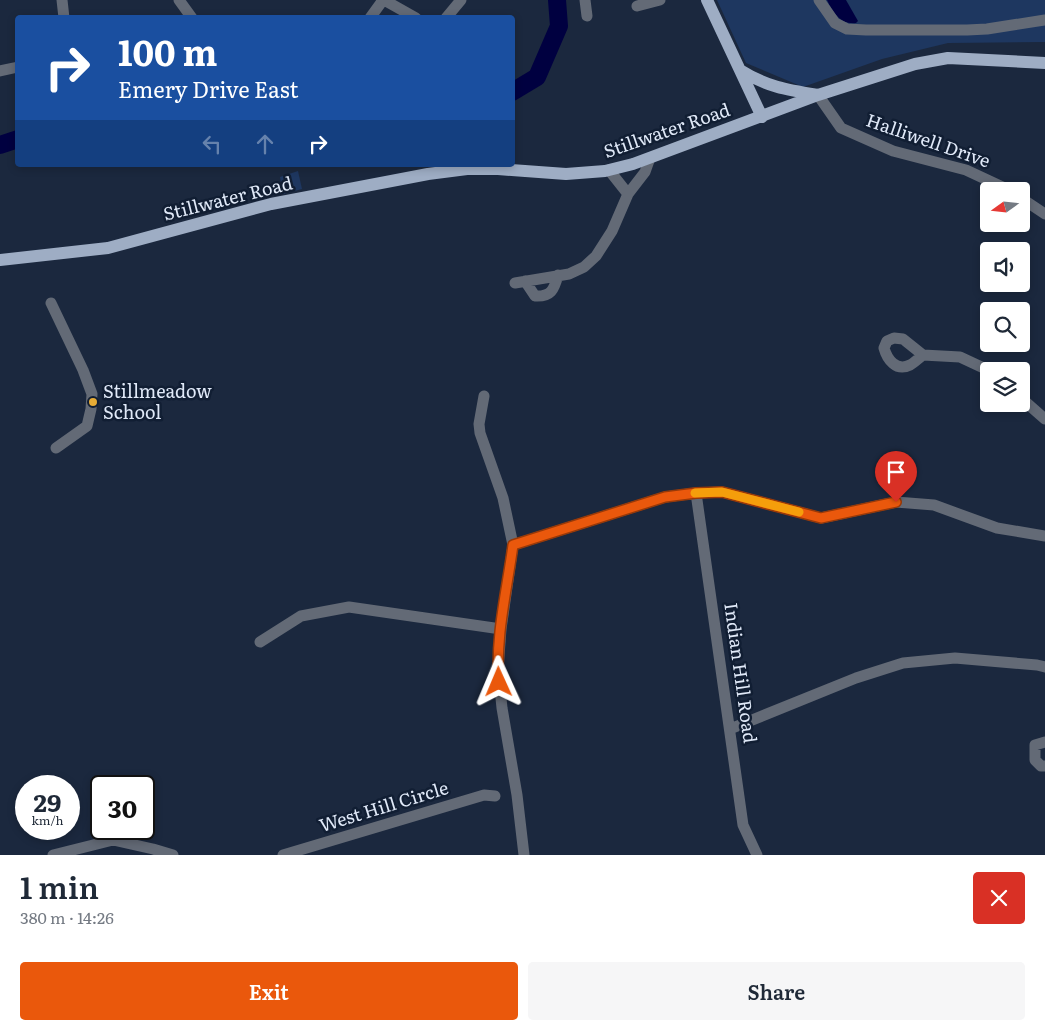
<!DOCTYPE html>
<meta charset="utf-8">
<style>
body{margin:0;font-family:Literata,serif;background:#f6f6f7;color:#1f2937;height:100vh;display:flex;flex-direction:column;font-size:19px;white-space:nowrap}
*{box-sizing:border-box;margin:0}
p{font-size:16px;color:#747a83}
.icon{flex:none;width:28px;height:28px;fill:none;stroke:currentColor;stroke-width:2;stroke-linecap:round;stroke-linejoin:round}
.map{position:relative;height:855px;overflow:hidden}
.panel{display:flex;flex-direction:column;background:#fff;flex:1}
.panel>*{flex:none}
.hud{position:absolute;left:15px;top:15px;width:500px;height:152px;border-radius:5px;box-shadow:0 2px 8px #0003;background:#1a4fa0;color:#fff;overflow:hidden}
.needle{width:32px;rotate:255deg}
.buttons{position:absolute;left:980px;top:182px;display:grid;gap:10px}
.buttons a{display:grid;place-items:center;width:50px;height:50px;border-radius:5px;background:#fff;box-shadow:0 2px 8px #0003;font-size:25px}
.speed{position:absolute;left:15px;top:775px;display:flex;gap:10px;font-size:25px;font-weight:700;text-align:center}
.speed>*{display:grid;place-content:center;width:65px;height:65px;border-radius:50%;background:#fff;box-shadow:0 2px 8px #0003;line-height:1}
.speed small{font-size:12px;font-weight:400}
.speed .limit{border:2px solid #111;border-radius:8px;background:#fff;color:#111}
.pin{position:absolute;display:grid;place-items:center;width:42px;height:42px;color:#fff;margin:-51px -21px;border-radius:50% 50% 50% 0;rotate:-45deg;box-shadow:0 0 5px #0007}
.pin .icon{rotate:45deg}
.me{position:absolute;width:55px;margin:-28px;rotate:359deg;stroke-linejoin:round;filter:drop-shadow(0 0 4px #0008)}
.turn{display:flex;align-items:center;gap:18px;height:105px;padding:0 20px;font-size:22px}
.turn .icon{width:65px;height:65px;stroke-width:2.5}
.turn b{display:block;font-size:35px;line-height:42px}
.lanes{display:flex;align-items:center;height:48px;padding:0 20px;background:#0003;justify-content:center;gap:25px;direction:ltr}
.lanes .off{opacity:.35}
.round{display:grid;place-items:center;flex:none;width:52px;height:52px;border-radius:5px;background:#f6f6f7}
.headline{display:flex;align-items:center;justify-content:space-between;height:85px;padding:0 20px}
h1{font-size:30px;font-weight:600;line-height:38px}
.button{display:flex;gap:10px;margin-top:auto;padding:10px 20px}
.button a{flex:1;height:58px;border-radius:5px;background:#ea580c;color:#fff;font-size:20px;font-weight:600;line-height:58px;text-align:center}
.button a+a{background:#f6f6f7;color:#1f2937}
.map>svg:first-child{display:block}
</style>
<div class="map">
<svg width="1045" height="855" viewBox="0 0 1045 855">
<rect width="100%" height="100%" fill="#1b283e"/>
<path fill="#1e3760" d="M 717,0 L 1045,0 L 1045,42 L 948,43 L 882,59 L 803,87 L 746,63 Z
M 298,171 L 302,189 L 283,194 L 280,177 Z"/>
<path fill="#000040" d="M 827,0 L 846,0 L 858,21 L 856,23 C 841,25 833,13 827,0 Z"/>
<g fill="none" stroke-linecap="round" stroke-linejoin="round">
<path stroke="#000040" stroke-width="18" d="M 512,92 L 537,77 L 559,26 L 557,0
M 0,145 L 18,139"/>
<path stroke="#636a76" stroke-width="11" d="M 62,0 L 64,18
M 179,0 L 192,18
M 384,0 L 416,18
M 585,0 L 587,16
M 819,0 L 835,23 L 847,29 L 866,30 L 967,30 L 987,29 L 1045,20
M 637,6 L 660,0
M 370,18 L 383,0
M 446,18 L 461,0
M 0,71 L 18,67
M 818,95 L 841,128 L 893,151 L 966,170 L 1011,191
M 609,170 L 628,194
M 1021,198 L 1045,214
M 525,281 L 535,296 C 551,297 554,290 558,275
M 515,283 L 569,274 L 584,267 L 596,256 L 612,231 L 628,194 L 645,172 L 650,158
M 51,303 L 83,370 L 92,394 L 91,409 L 87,426 L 56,448
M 923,355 C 919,358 914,363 910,365 C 896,372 887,359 884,348 L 887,341 L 894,338 L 903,339 L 923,355 L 960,357 L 990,371
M 484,396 L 479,424 L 480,433 L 503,498 L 513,545 L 501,629 L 498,669 L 502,708 L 517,795 L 524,855
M 1021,398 L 1045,419
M 696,493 L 743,825 L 757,855
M 513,545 L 665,497 L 696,493 L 722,492 L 821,518 L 896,502 L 934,505 L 997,528 L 1045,536
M 260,642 L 301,616 L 349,607 L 501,629
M 730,729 L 856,678 L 903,663 L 955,658 L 1037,665 L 1045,667
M 1045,742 L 1035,745 L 1035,760 L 1041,766 L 1045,766
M 53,855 L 113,840 L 153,849 L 173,855
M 283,855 L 484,795 L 495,796"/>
<path stroke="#9eadc4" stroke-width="12" d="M 707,0 L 762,117
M 740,70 C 767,87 787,90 818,95
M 0,260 L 108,248 L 271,204 L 428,174 L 467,169 L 498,169 L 566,174 L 605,171 L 633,164 L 818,95 L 915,64 L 948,58 L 1045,63"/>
</g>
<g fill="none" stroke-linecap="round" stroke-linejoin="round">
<defs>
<path id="route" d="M 499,682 C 495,637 507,590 513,545 L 665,497 L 696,493 L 722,492 L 821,518 L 896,502"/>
</defs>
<use href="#route" stroke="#983908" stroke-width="12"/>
<use href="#route" stroke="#ea580c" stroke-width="9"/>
<path stroke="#f59e0b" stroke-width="9" d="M 695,493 L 722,492 L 799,512"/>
</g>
<circle fill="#e7ac36" stroke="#111e33" stroke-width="2" cx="93" cy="402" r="5"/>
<g text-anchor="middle" stroke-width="5" stroke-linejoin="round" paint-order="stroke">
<g font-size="18" fill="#e0e9f8" stroke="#111e33">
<text transform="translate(667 131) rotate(-19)" y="6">Stillwater Road</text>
<text transform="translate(928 141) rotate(19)" y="6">Halliwell Drive</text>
<text transform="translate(228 199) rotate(-14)" y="6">Stillwater Road</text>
<text transform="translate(740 673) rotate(82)" y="6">Indian Hill Road</text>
<text transform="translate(384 807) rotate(-17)" y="6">West Hill Circle</text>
</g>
<g font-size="18" fill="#e0e9f8" stroke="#111e33" text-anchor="start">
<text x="103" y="398">Stillmeadow<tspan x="103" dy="21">School</tspan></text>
</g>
</g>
</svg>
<div class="buttons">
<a><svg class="needle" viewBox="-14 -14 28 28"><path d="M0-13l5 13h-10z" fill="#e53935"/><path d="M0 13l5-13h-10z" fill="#747a83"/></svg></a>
<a><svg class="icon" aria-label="sound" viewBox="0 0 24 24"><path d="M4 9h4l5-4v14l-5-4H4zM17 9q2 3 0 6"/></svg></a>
<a><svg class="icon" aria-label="search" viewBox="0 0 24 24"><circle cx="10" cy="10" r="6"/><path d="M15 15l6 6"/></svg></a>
<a><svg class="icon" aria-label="layers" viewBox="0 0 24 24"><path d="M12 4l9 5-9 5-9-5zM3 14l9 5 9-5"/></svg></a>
</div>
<div class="speed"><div>29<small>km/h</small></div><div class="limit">30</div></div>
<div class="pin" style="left:896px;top:502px;background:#d93025"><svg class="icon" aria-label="arrive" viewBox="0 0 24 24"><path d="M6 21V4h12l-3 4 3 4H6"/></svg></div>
<svg class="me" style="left:499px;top:682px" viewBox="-20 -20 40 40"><path d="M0-17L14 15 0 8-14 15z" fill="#ea580c" stroke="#fff" stroke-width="4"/></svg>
<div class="hud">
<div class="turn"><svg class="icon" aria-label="right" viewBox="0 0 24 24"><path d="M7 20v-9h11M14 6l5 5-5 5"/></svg><div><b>100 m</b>Emery Drive East</div></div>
<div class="lanes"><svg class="icon off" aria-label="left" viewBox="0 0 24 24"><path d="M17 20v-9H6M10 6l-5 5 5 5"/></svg><svg class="icon off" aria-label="ahead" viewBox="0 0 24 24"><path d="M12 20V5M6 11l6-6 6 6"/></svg><svg class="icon" aria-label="right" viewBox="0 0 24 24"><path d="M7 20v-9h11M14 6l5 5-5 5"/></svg></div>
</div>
</div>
<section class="panel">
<div class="headline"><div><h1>1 min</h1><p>380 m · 14:26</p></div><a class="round" style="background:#d93025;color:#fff"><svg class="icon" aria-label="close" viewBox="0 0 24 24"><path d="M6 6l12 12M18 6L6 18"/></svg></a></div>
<div class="button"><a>Exit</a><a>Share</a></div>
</section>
